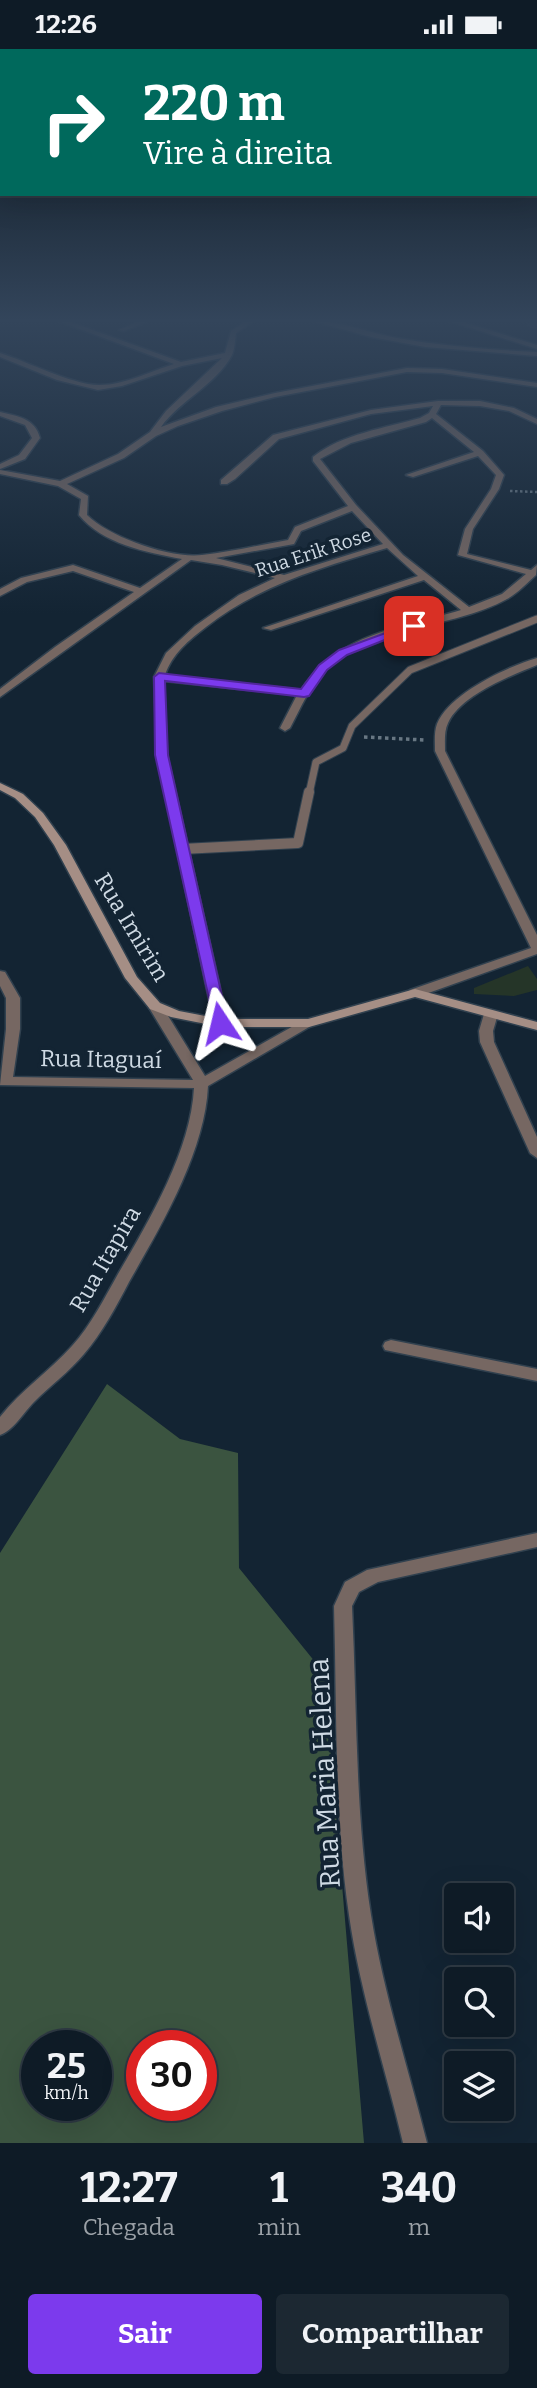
<!DOCTYPE html>
<html lang="pt">
<meta charset="utf-8">
<style>
body{margin:0;font-family:Bitter,serif;background:#1c2832;color:#f1f3f6;height:100vh;display:flex;flex-direction:column;font-size:26px;white-space:nowrap}
*{box-sizing:border-box;margin:0}
p{font-size:23px;color:#9ba1a7}
.icon{flex:none;width:38px;height:38px;fill:none;stroke:currentColor;stroke-width:2;stroke-linecap:round;stroke-linejoin:round}
.map{position:relative;height:2094px;overflow:hidden}
.sheet{display:flex;flex-direction:column;background:#0e1b26;flex:1}
.sheet>*{flex:none}
.banner{position:absolute;left:0px;top:0px;width:537px;height:147px;box-shadow:0 7px 28px #0002,0 0 0 2px #2e3943;background:#00695c;color:#fff;overflow:hidden}
.controls{position:absolute;left:444px;top:1834px;display:grid;gap:14px}
.controls a{display:grid;place-items:center;width:70px;height:70px;border-radius:7px;background:#0e1b26;box-shadow:0 7px 28px #0002,0 0 0 2px #2e3943;font-size:35px}
.speed{position:absolute;left:21px;top:1981px;display:flex;gap:14px;font-size:35px;font-weight:700;text-align:center}
.speed>*{display:grid;place-content:center;width:91px;height:91px;border-radius:50%;background:#0e1b26;box-shadow:0 7px 28px #0002,0 0 0 2px #2e3943;line-height:1}
.speed small{font-size:18px;font-weight:400}
.speed .limit{border:10px solid #d22;background:#fff;color:#111}
.pin{position:absolute;display:grid;place-items:center;width:60px;height:60px;color:#fff;margin:-30px;border-radius:14px;box-shadow:0 4px 10px #0006}
.me{position:absolute;width:77px;margin:-38px;rotate:350deg;stroke-linejoin:round;filter:drop-shadow(0 0 5px #0008)}
.turn{display:flex;align-items:center;gap:24px;height:147px;padding:0 28px;font-size:32px}
.turn .icon{width:91px;height:91px;stroke-width:2.5}
.turn b{display:block;font-size:49px;line-height:60px}
.eta{display:flex;justify-content:space-evenly;align-items:center;height:119px;text-align:center}
.eta b{font-size:42px;font-weight:700;line-height:49px}
.cta{display:flex;gap:14px;margin-top:auto;padding:14px 28px}
.cta a{flex:1;height:80px;border-radius:7px;background:#7c3aed;color:#fff;font-size:28px;font-weight:700;line-height:80px;text-align:center}
.cta a+a{background:#1c2832;color:#f1f3f6}
.status{display:flex;justify-content:space-between;align-items:center;height:49px;padding:0 35px;background:#0e1b26;direction:ltr}
.status svg{height:19px;fill:currentColor}
.map>svg:first-child{display:block}
</style>
<div class="status"><b>12:26</b><svg viewBox="0 0 49 12"><path d="M0 12V9h3v3zM5 12V6h3v6zM10 12V3h3v9zM15 12V0h3v12zM26 1h20v11H26zM47 4h2v5h-2z"/></svg></div>
<div class="map">
<svg width="537" height="2094" viewBox="0 0 537 2094">
<rect width="100%" height="100%" fill="#132433"/>
<path fill="#253528" d="M 528,917 L 537,930 L 537,941 L 514,947 L 474,945 L 474,939 Z"/>
<path fill="#3b5440" fill-rule="evenodd" d="M 107,1335 L 180,1390 L 238,1404 L 239,1519 L 324,1624 L 364,2094 L 0,2094 L 0,1504 ZM 37,1997 L 96,1997 L 96,2056 L 37,2056 ZM 142,1997 L 201,1997 L 201,2056 L 142,2056 Z"/>
<g fill="none" stroke-linecap="round" stroke-linejoin="round">
<defs>
<path id="lane-far1" d="M 309,745 L 316,713 L 343,699 L 352,677 L 410,621 L 537,570"/>
<path id="lane" d="M 182,800 L 298,794 L 309,743"/>
<path id="street" d="M 58,272 L 68,272 L 181,313 L 225,304 L 231,282 L 246,272 L 254,272 L 236,284 C 235,291 235,299 232,306 C 216,336 180,351 161,378 L 216,358 L 275,344 L 407,319 L 442,320 L 537,334 L 537,338 L 442,324 L 407,323 L 275,348 L 222,362 L 178,377 L 156,387 L 124,409 L 67,435 L 88,447 L 87,466 C 109,488 171,510 202,506 C 231,503 259,496 288,491 L 295,478 L 348,457 L 313,412 L 313,408 C 341,385 386,379 420,369 L 429,364 L 433,357 L 371,365 L 279,390 L 235,430 L 227,435 L 221,435 L 221,431 L 273,386 L 371,361 L 438,352 L 480,352 L 514,359 L 537,370 L 537,375 L 509,362 L 480,357 L 441,356 L 436,365 L 483,402 L 504,426 L 499,440 L 473,480 L 467,505 L 531,521 L 537,516 L 536,526 C 527,534 518,544 507,550 C 451,581 376,574 327,620 C 310,635 301,659 290,679 L 285,682 L 280,679 L 297,646 L 164,632 L 167,706 L 228,974 L 221,978 L 214,974 L 157,706 L 154,628 L 166,604 L 195,577 L 239,546 L 275,529 L 222,516 L 191,511 L 0,648 L 0,640 L 55,598 L 134,543 L 73,522 L 27,533 L 0,547 L 0,540 L 21,529 L 73,516 L 140,539 L 182,510 C 145,503 103,495 79,466 L 81,450 L 58,437 L 0,425 L 0,421 L 60,432 L 118,405 L 150,383 L 166,362 L 222,309 L 182,317 L 122,337 L 98,341 L 57,331 L 0,308 L 0,304 C 26,312 75,337 100,336 C 124,336 151,322 174,315 ZM 432,369 L 474,403 L 406,426 L 413,428 L 478,407 L 496,426 L 491,440 L 465,480 L 458,506 L 526,525 L 502,545 L 469,558 L 403,506 L 356,456 L 320,410 L 351,394 L 426,373 ZM 352,462 L 383,495 L 284,526 L 216,509 L 294,495 L 301,482 ZM 387,499 L 418,527 L 263,579 L 271,581 L 424,531 L 461,561 C 401,579 338,584 301,641 L 165,626 C 172,605 189,591 206,578 C 260,536 322,518 387,499 Z
M 139,272 L 149,272 L 124,282 L 119,281 Z
M 313,272 C 341,272 370,284 397,289 C 443,297 490,301 537,303 L 537,307 L 425,298 L 371,288 Z
M 449,272 L 460,272 L 537,296 L 537,300 Z
M 0,363 C 17,367 35,369 40,389 L 25,410 L 0,420 L 0,415 L 19,406 L 32,389 L 25,376 L 0,367 Z
M 537,609 L 537,616 C 510,627 461,646 448,674 C 444,682 445,693 445,702 L 537,886 L 537,905 L 420,947 L 410,947 L 408,944 L 410,941 L 531,899 L 435,702 C 435,693 434,683 437,675 C 450,644 507,618 537,609 Z
M 0,922 L 5,923 L 20,949 L 20,980 L 13,1028 L 193,1031 L 148,957 L 155,953 L 162,957 L 205,1027 L 304,971 L 314,971 L 316,974 L 208,1037 C 205,1103 161,1177 129,1233 C 116,1258 102,1284 84,1305 C 69,1323 50,1337 34,1353 C 24,1363 13,1382 0,1386 L 0,1368 C 21,1341 50,1322 72,1297 C 91,1276 104,1250 118,1225 C 149,1172 191,1101 194,1039 L 0,1036 L 6,980 L 6,949 L 0,937 Z
M 491,961 L 498,965 L 493,982 L 494,993 L 537,1088 L 537,1109 L 530,1104 L 480,993 L 479,982 L 484,965 Z
M 391,1291 L 537,1320 L 537,1332 L 385,1301 L 383,1297 L 385,1293 Z
M 537,1484 L 537,1498 L 378,1533 L 359,1543 L 352,1557 C 357,1660 355,1764 371,1866 C 383,1943 408,2018 427,2094 L 403,2094 C 385,2018 360,1943 349,1866 C 334,1764 337,1660 334,1557 L 345,1533 L 367,1521 Z"/>
<path id="secondary" d="M 0,734 L 23,745 L 43,764 L 66,796 L 137,928 L 160,954 L 179,962 L 221,970 L 308,970 L 415,940 L 537,973 L 537,981 L 415,948 L 309,978 L 221,978 L 171,968 L 150,960 L 125,929 L 54,796 L 35,768 L 15,749 L 0,741 Z"/>
</defs>
<use href="#lane-far1" stroke="#31414f" stroke-width="9"/>
<use href="#lane" stroke="#31414f" stroke-width="12"/>
<use href="#street" stroke="#31414f" stroke-width="3"/>
<use href="#secondary" stroke="#31414f" stroke-width="3"/>
<path stroke="#687783" stroke-width="2.5" stroke-dasharray="2.5 2.5" stroke-linecap="butt" d="M 510,442 L 537,443"/>
<path stroke="#687783" stroke-width="3.5" stroke-dasharray="3.5 3.5" stroke-linecap="butt" d="M 364,688 L 425,691"/>
<use href="#lane-far1" stroke="#766762" stroke-width="7"/>
<use href="#lane" stroke="#766762" stroke-width="10"/>
<use href="#street" fill="#766762" fill-rule="evenodd"/>
<use href="#secondary" fill="#a58e85" fill-rule="evenodd"/>
</g>
<path fill="#2d4153" d="M 514,272 L 537,272 L 537,280 L 527,278 L 527,274 Z"/>
<linearGradient id="sky" x2="0" y2="1"><stop stop-color="#0a141c"/><stop offset="0.48" stop-color="#33455b"/><stop offset="1" stop-color="#33455b" stop-opacity="0"/></linearGradient>
<rect width="537" height="565" fill="url(#sky)"/>
<path fill="#7c3aed" stroke="#51269a" stroke-width="2" d="M 410,575 L 420,577 L 347,606 L 327,621 L 309,647 L 304,648 L 165,632 L 168,706 L 228,974 L 226,977 L 215,977 L 155,706 L 154,628 L 159,624 L 301,640 L 319,616 L 339,601 Z"/>
<g text-anchor="middle" stroke-width="7" stroke-linejoin="round" paint-order="stroke">
<g font-size="19" fill="#cfdae4" stroke="#132433">
<text transform="translate(313 503) rotate(-18)" y="7">Rua Erik Rose</text>
</g>
<g font-size="23" fill="#cfdae4" stroke="#132433">
<text transform="translate(132 878) rotate(59)" y="8">Rua Imirim</text>
<text transform="translate(101 1010) rotate(1)" y="8">Rua Itaguaí</text>
<text transform="translate(105 1210) rotate(-60)" y="8">Rua Itapira</text>
</g>
<g font-size="28" fill="#cfdae4" stroke="#132433">
<text transform="translate(324 1724) rotate(-93)" y="10">Rua Maria Helena</text>
</g>
</g>
</svg>
<div class="controls">
<a><svg class="icon" aria-label="sound" viewBox="0 0 24 24"><path d="M4 9h4l5-4v14l-5-4H4zM17 9q2 3 0 6"/></svg></a>
<a><svg class="icon" aria-label="search" viewBox="0 0 24 24"><circle cx="10" cy="10" r="6"/><path d="M15 15l6 6"/></svg></a>
<a><svg class="icon" aria-label="layers" viewBox="0 0 24 24"><path d="M12 4l9 5-9 5-9-5zM3 14l9 5 9-5"/></svg></a>
</div>
<div class="speed"><div>25<small>km/h</small></div><div class="limit">30</div></div>
<div class="pin" style="left:414px;top:577px;background:#d93025"><svg class="icon" aria-label="arrive" viewBox="0 0 24 24"><path d="M6 21V4h12l-3 4 3 4H6"/></svg></div>
<svg class="me" style="left:220px;top:974px" viewBox="-20 -20 40 40"><path d="M0-17L14 15 0 8-14 15z" fill="#7c3aed" stroke="#fff" stroke-width="4"/></svg>
<div class="banner">
<div class="turn"><svg class="icon" aria-label="right" viewBox="0 0 24 24"><path d="M7 20v-9h11M14 6l5 5-5 5"/></svg><div><b>220 m</b>Vire à direita</div></div>
</div>
</div>
<section class="sheet">
<div class="eta">
<div><b>12:27</b><p>Chegada</p></div>
<div><b>1</b><p>min</p></div>
<div><b>340</b><p>m</p></div>
</div>
<div class="cta"><a>Sair</a><a>Compartilhar</a></div>
</section>
